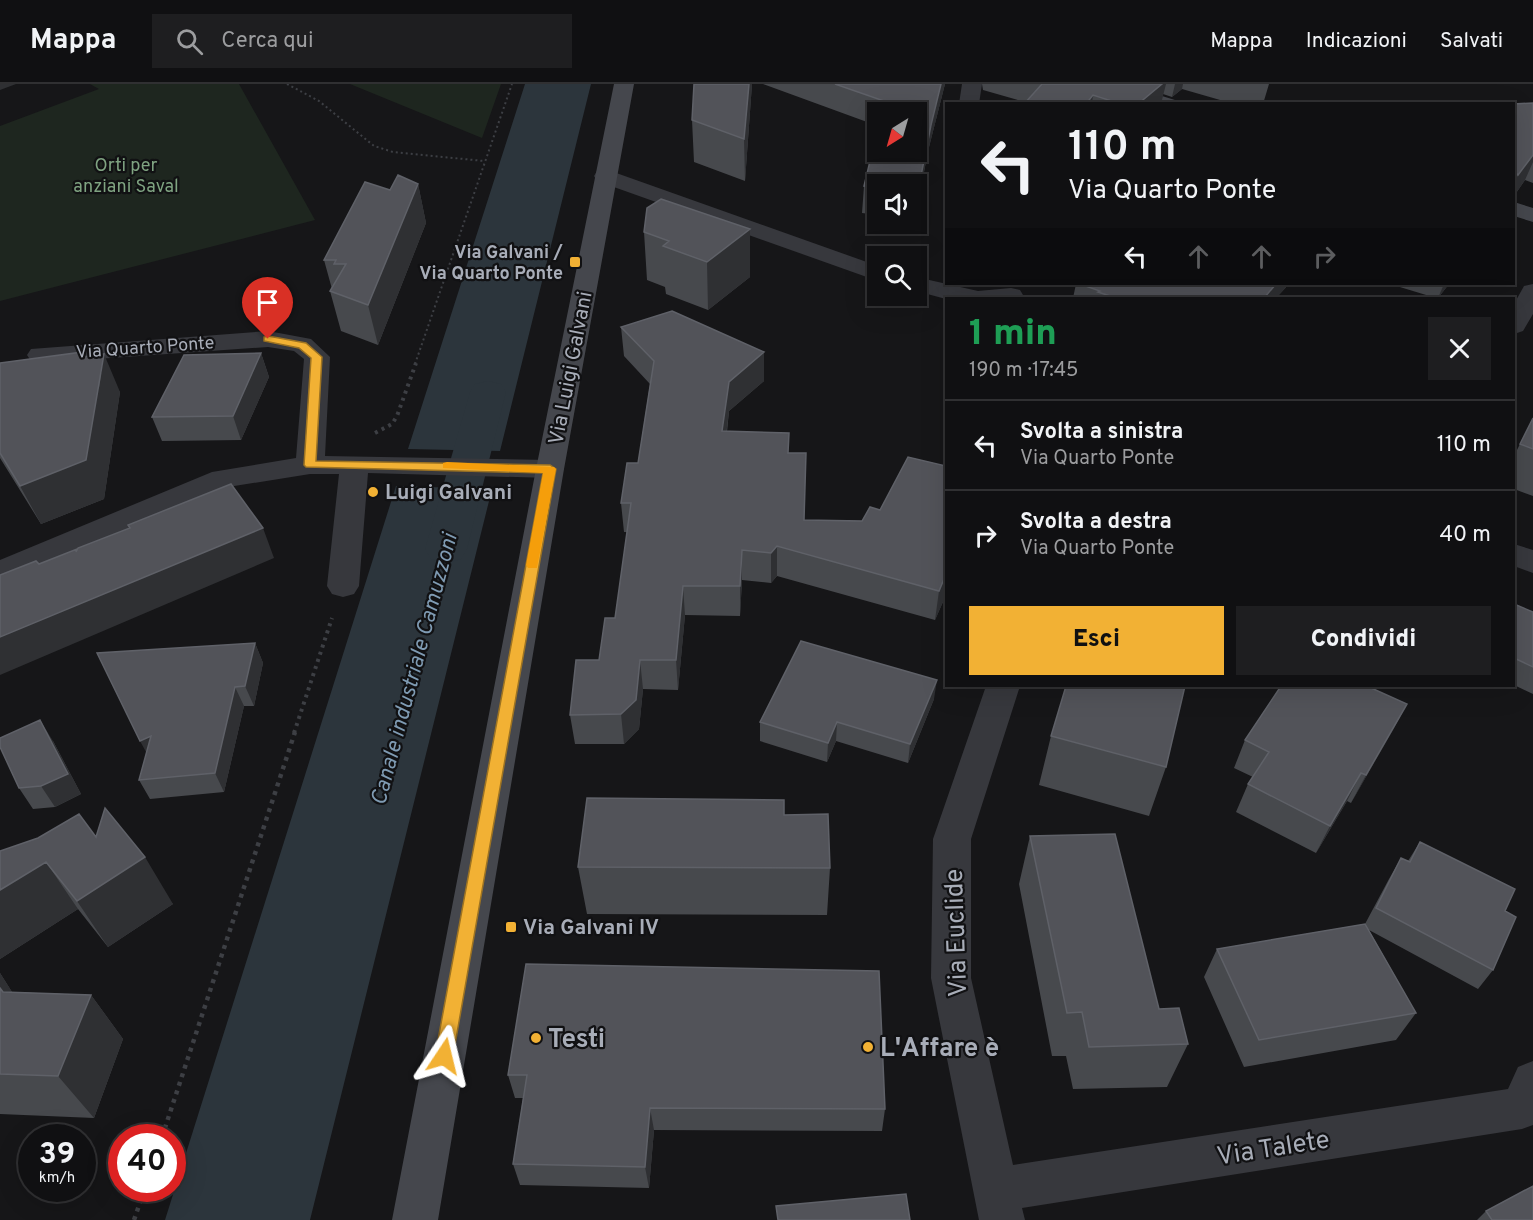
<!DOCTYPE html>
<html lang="it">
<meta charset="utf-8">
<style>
body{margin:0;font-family:Overpass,sans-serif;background:#1e1e20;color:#f1f3f6;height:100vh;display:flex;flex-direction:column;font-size:22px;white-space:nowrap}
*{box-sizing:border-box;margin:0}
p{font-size:20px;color:#9c9d9f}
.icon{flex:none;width:33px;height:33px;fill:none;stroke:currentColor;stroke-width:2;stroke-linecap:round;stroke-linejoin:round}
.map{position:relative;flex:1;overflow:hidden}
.details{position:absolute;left:945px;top:213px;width:570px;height:390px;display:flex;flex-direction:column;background:#101012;border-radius:0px;box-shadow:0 6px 24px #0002,0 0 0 2px #303032}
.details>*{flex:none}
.banner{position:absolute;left:945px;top:18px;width:570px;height:183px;border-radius:0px;box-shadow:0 6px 24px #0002,0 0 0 2px #303032;background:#101012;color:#f1f3f6;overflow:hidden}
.needle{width:39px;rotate:217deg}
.tools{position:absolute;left:867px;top:18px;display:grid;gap:12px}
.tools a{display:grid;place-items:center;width:60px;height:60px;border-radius:0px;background:#101012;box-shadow:0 6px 24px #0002,0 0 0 2px #303032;font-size:30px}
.speed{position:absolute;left:18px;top:1040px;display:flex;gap:12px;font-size:30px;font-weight:700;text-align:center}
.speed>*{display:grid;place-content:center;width:78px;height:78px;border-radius:50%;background:#101012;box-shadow:0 6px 24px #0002,0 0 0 2px #303032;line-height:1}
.speed small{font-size:15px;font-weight:400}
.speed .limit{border:9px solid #d22;background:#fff;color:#111}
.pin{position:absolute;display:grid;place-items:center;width:51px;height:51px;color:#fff;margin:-62px -26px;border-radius:50% 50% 50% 0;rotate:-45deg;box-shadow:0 0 6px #0007}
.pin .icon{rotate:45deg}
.me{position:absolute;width:66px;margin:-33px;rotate:10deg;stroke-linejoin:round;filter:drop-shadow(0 0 4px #0008)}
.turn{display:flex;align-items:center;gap:21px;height:126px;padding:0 24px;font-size:27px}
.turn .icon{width:78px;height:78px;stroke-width:2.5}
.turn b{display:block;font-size:42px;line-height:51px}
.lanes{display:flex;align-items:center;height:57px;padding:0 24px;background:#0003;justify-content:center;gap:30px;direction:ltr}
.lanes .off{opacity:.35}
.round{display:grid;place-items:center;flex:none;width:63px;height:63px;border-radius:0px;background:#1e1e20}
.summary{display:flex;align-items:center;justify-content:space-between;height:102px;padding:0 24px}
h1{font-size:36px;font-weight:800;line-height:45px;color:#1e9e55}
.action{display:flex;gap:12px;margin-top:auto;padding:12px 24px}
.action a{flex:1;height:69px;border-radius:0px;background:#f2b134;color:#111;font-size:24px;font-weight:800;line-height:69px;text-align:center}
.action a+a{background:#1e1e20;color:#f1f3f6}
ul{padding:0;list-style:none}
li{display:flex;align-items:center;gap:18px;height:90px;padding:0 24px;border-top:2px solid #303032}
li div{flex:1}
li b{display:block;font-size:22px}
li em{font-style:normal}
header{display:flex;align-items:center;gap:36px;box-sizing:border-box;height:84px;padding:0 30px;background:#101012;border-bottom:2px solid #303032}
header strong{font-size:28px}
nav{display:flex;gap:33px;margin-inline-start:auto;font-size:21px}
.search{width:420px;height:54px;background:#1e1e20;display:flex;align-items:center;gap:15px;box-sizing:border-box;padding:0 21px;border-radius:0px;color:#9c9d9f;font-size:22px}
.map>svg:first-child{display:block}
</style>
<header>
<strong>Mappa</strong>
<div class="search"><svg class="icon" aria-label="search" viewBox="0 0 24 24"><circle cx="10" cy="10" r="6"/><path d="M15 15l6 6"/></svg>Cerca qui</div>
<nav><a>Mappa</a><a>Indicazioni</a><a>Salvati</a></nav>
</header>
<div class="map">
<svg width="1533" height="1136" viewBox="0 0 1533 1136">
<rect width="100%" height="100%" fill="#161618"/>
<path fill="#1e261f" d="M 90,0 L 239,0 L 315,136 L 0,217 L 0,42 L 99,5 Z
M 350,0 L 501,0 L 482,54 Z"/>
<path fill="#2c353c" d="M 525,0 L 591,0 L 500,367 L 408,365 Z
M 396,402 L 492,405 L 310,1136 L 165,1136 Z"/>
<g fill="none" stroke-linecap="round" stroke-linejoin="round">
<path fill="#2c353c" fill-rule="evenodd" d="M 488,297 L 501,300 L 506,308 L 467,465 L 461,475 L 446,479 L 431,475 L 425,465 L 470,308 L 475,300 Z"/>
<path stroke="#3d3f44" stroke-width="2" stroke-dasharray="2 3" stroke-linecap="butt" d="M 287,0 L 319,17 L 374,62 L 393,68 L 484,77
M 884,218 L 899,223
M 415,280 L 512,0"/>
<path stroke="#3d3f44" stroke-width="4" stroke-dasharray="3 4.5" stroke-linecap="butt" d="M 375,349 L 392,340 L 397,332 L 416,279
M 294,649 L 332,534"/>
<path stroke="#3d3f44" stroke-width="4.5" stroke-dasharray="4 5" stroke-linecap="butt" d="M 162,1053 L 295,648
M 134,1136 L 145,1104"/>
<path fill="#37383d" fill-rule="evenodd" d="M 962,0 L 982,0 L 979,20 L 959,20 Z
M 605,85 L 878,182 L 878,197 L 597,97 L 594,92 L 597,87 Z
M 916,193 L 978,207 L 1011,204 L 1020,206 L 1023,211 L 1021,214 L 946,215 L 916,207 Z
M 1533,200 L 1533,230 L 1523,247 L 1514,250 L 1514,220 L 1524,202 Z
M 268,247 L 311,255 L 330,273 L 325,372 L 550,376 L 560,379 L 564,385 L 560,391 L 550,394 L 368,389 L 359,502 L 354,510 L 343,513 L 332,510 L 327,502 L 339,390 L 310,390 L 228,403 L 0,499 L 0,476 L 212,388 L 296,374 L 304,275 L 294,267 L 268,263 L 40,279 L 31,277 L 27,271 L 31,265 Z
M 1514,460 L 1533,466 L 1533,489 L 1514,482 Z
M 986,602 L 1020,602 L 971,755 L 971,894 L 1013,1081 L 1508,1005 L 1518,983 L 1533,977 L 1533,1041 L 1522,1045 L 1022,1124 L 1025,1136 L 979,1136 L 931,894 L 933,755 Z"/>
<path fill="#45474d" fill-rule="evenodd" d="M 614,0 L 634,0 L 564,385 L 438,1136 L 392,1136 L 536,385 Z
M 1092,0 L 1123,0 L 1175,16 L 1178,20 L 1145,20 L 1095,4 Z
M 1514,118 L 1533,124 L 1533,138 L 1514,132 Z"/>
</g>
<path fill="#47494d" d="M 752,0 L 745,97 L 694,78 L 692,36 Z
M 763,0 L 945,0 L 928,67 L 916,130 L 916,100 L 878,100 L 878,131 L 862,129 L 864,102 L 916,28 L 878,28 L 878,42 Z
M 982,0 L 1269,0 L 1263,20 L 1234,20 L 1182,5 L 1172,13 L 1163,10 L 1161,20 L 1024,20 L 1025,18 L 983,6 Z
M 1533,19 L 1533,99 L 1525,96 L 1514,112 L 1514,20 Z
M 418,100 L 426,139 L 378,261 L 341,247 L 330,207 L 332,205 L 324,176 L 390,106 Z
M 647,124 L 750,193 L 708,226 L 666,210 L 665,203 L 647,196 L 644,148 Z
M 1076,200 L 1289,200 L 1276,214 L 1073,214 Z
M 1390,200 L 1449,200 L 1438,214 L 1436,214 Z
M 621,243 L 764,268 L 764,297 L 729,327 L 727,348 L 788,369 L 804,436 L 862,437 L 946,382 L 946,511 L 935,536 L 777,492 L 771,499 L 742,496 L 740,532 L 685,531 L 678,606 L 643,605 L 639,645 L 624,660 L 575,660 L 570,631 L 599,576 L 615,534 L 627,448 L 624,448 L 621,419 L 638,379 L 650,300 L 624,272 Z
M 83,268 L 85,273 L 120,308 L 104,415 L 41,440 L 0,374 L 0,279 Z
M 261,269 L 269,293 L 241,356 L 162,357 L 152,333 Z
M 1533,334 L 1533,412 L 1514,405 L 1514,372 Z
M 1514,520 L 1533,528 L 1533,610 L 1514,601 Z
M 255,559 L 263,579 L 254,622 L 244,622 L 224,708 L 150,715 L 139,696 Z
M 1280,602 L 1373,602 L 1371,604 L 1407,620 L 1351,719 L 1347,717 L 1316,769 L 1236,728 L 1248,700 L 1253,693 L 1234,684 L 1245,656 L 1281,602 Z
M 934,615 L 908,679 L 836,657 L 827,678 L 760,657 L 760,638 Z
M 1051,652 L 1166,683 L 1149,732 L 1039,701 Z
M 53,657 L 81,710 L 55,723 L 33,725 L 19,704 Z
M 784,731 L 830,784 L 827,831 L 587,830 L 578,783 Z
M 1030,752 L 1159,925 L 1188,960 L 1167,1003 L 1073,1005 L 1066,972 L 1052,972 L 1019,800 Z
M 96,753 L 173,820 L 108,863 L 78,825 L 0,875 L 0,767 Z
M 1420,758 L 1505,827 L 1493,886 L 1478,905 L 1369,846 L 1416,929 L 1396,956 L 1244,983 L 1204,893 L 1217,865 L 1365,840 L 1389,795 L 1401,774 L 1408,777 Z
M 526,880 L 885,1025 L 882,1047 L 654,1046 L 649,1104 L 520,1101 L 513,1080 L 523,1014 L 515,1014 L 508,991 Z
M 0,889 L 12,908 L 91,911 L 123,955 L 94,1034 L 0,1030 Z
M 1486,1127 L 1533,1136 L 1477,1136 Z"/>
<path fill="#2f3033" d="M 0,0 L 16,0 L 0,6 Z
M 749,0 L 752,0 L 745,97 L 744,55 Z
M 941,0 L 945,0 L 928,67 L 916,130 L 918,107 L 931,41 Z
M 1162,0 L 1166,0 L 1161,20 L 1138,20 Z
M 1175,0 L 1183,0 L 1182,5 L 1172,13 Z
M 1093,11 L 1092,20 L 1086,20 Z
M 1533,71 L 1533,78 L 1525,96 L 1514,112 L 1514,101 L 1518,91 Z
M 418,100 L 426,139 L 378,261 L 368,221 Z
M 750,145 L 750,193 L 708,226 L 707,178 Z
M 1276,200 L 1289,200 L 1276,214 L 1264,214 Z
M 1444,200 L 1449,200 L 1438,214 Z
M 83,268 L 99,304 L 104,270 L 120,308 L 104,415 L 41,440 L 20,402 L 82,273 Z
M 764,268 L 764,297 L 729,327 L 723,377 L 722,347 L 729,298 Z
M 261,269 L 269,293 L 241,356 L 233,332 Z
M 263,444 L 274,474 L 0,591 L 0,553 Z
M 777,462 L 777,492 L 771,499 L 771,469 Z
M 742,466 L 742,496 L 740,532 L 740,502 Z
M 946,490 L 946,511 L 935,536 L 939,507 Z
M 683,502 L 685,531 L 678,606 L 676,576 Z
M 255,559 L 263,579 L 254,622 L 245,602 Z
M 640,576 L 643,605 L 639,645 L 624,660 L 621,630 Z
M 937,596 L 934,615 L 908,679 L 910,660 Z
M 235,603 L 244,622 L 224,708 L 215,689 Z
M 1407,620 L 1392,648 L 1351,719 L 1366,691 Z
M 40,636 L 53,657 L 81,710 L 55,723 L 41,702 Z
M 837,638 L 836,657 L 827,678 L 828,659 Z
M 151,652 L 151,677 L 140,657 Z
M 1361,689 L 1347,717 L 1316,769 L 1330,742 Z
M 145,773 L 173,820 L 108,863 L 77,817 Z
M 46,778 L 78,825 L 0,875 L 0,806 Z
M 0,889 L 40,952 L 3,908 L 0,904 Z
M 91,911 L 123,955 L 94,1034 L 58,992 Z
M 650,1024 L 654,1046 L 649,1104 L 645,1083 Z"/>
<path fill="#525359" stroke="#5f6168" stroke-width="1.5" d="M 694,0 L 749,0 L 744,55 L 692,36 Z
M 835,0 L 941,0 L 931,41 L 918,107 L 916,107 L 916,100 L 878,100 L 878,103 L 864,102 L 878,44 L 878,68 L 916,68 L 916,28 L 881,28 L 884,17 Z
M 1042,0 L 1162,0 L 1138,20 L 1121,20 L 1093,11 L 1086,20 L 1024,20 Z
M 1533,19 L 1533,71 L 1518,91 L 1514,87 L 1514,20 Z
M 398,91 L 418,100 L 368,221 L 330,207 L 346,180 L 334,180 L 336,176 L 324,176 L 365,98 L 390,106 Z
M 661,115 L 750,145 L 707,178 L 663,162 L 669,157 L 644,148 L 647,124 Z
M 1080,200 L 1276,200 L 1264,214 L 1116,214 L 1098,208 L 1100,207 Z
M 672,227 L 764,268 L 729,298 L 722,347 L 789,349 L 788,369 L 806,369 L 804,436 L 862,437 L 870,423 L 880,426 L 908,373 L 946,382 L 946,490 L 939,507 L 777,462 L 771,469 L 742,466 L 740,502 L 683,502 L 676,576 L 640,576 L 636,616 L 621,630 L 570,631 L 576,576 L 599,576 L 605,534 L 615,534 L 631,419 L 621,419 L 627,379 L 638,379 L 654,277 L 621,243 Z
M 83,268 L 82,273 L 104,270 L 86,376 L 20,402 L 0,369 L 0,279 Z
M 261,269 L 233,332 L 152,333 L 184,271 Z
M 1533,334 L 1533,365 L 1520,360 Z
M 231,400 L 263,444 L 0,553 L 0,491 L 36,477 L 39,480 L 77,465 L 76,468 L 78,464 L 130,444 L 128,441 Z
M 1514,520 L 1533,528 L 1533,583 L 1514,574 Z
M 801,557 L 937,596 L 910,660 L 837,638 L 828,659 L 760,638 Z
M 255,559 L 245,602 L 235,603 L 215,689 L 139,696 L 151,652 L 140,657 L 97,569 Z
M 1066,602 L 1185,602 L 1166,683 L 1051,652 Z
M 1281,602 L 1370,602 L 1369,603 L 1407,620 L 1366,691 L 1361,689 L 1330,742 L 1248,700 L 1269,668 L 1245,656 Z
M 40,636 L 68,690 L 41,702 L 19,704 L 0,663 L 0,654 Z
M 587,714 L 784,716 L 784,731 L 828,730 L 830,784 L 578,783 Z
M 105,724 L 145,773 L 77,817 L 46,778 L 0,806 L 0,767 L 38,754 L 79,730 L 96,753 Z
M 1115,750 L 1159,925 L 1179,924 L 1188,960 L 1089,963 L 1082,928 L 1067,929 L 1030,752 Z
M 1420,758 L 1515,805 L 1505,827 L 1516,833 L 1493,886 L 1376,824 L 1401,774 L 1410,778 Z
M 1365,840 L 1416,929 L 1259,956 L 1217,865 Z
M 526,880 L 879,887 L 885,1025 L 650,1024 L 645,1083 L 513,1080 L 527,991 L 508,991 Z
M 0,904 L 3,908 L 91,911 L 58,992 L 0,990 Z
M 1533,1102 L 1533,1136 L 1492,1136 L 1486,1127 Z
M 906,1110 L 910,1136 L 778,1136 L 776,1122 Z"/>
<path fill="#f2b134" stroke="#9d7322" stroke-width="1.5" d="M 268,252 L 306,259 L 322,273 L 316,377 L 550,381 L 556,385 L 453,972 L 450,977 L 444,980 L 438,977 L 435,972 L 543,389 L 306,383 L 304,381 L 311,274 L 299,264 L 264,257 L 264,253 Z"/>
<path fill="#f59e0b" d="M 447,378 L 554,383 L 556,385 L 537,484 L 528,484 L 526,481 L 543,389 L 443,384 L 443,379 Z"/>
<g fill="#f2b134" stroke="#111113" stroke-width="2">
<rect x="569" y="172" width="12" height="12" rx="3"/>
<circle cx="373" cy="408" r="6"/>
<rect x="505" y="837" width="12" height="12" rx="3"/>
<circle cx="536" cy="954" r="6"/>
<circle cx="868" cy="963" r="6"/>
</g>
<g text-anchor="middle" stroke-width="4.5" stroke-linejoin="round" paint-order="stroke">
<g font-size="18" fill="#7fa381" stroke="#111113">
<text x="126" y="87">Orti per<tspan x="126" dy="21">anziani Saval</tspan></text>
</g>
<g font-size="18" font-weight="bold" fill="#a8adb8" stroke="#111113" text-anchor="end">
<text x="563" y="174">Via Galvani /<tspan x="563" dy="21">Via Quarto Ponte</tspan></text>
</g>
<g font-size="18" fill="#a8adb8" stroke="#111113">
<text transform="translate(145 263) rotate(-4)" y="6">Via Quarto Ponte</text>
</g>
<g font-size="21" fill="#a8adb8" stroke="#111113">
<text transform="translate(570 284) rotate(-79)" y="7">Via Luigi Galvani</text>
</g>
<g font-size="21" font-weight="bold" fill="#a8adb8" stroke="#111113" text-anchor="start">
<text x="385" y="415">Luigi Galvani</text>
<text x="523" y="850">Via Galvani IV</text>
</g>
<g font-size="22" font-style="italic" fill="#7f9bb3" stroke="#111113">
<text transform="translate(413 585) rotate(-75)" y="8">Canale industriale Camuzzoni</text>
</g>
<g font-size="26" fill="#a8adb8" stroke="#111113">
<text transform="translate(955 849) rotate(-92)" y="9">Via Euclide</text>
<text transform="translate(1273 1063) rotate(-9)" y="9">Via Talete</text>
</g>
<g font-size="26" font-weight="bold" fill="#a8adb8" stroke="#111113" text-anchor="start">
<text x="548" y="963">Testi</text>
<text x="880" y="972">L'Affare è</text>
</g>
</g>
</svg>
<div class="tools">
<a><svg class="needle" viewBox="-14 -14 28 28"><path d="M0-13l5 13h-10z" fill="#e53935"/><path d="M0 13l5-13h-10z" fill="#9c9d9f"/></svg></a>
<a><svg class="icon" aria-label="sound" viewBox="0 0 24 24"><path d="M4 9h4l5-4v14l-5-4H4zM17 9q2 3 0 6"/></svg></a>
<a><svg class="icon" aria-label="search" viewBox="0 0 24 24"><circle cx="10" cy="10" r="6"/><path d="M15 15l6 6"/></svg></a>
</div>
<div class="speed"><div>39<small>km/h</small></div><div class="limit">40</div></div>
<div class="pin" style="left:268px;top:255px;background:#d93025"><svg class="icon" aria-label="arrive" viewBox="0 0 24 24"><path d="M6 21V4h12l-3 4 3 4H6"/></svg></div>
<svg class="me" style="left:444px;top:972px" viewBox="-20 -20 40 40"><path d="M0-17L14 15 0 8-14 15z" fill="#f2b134" stroke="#fff" stroke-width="4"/></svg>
<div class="banner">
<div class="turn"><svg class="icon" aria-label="left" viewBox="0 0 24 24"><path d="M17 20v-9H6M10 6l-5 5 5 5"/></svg><div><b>110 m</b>Via Quarto Ponte</div></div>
<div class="lanes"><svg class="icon" aria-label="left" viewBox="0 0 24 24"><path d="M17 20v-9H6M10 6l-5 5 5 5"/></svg><svg class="icon off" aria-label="ahead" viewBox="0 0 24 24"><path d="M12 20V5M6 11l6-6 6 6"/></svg><svg class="icon off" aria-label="ahead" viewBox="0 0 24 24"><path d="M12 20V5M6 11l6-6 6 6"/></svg><svg class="icon off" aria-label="right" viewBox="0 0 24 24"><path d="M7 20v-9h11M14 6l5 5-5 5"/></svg></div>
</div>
<section class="details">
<div class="summary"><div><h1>1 min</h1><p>190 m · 17:45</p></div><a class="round"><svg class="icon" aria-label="close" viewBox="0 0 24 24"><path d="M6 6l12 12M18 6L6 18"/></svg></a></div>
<ul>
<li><svg class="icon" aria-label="left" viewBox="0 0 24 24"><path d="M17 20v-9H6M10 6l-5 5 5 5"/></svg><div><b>Svolta a sinistra</b><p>Via Quarto Ponte</p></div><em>110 m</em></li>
<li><svg class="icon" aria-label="right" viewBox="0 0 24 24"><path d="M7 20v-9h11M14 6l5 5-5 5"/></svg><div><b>Svolta a destra</b><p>Via Quarto Ponte</p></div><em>40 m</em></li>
</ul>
<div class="action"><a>Esci</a><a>Condividi</a></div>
</section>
</div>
